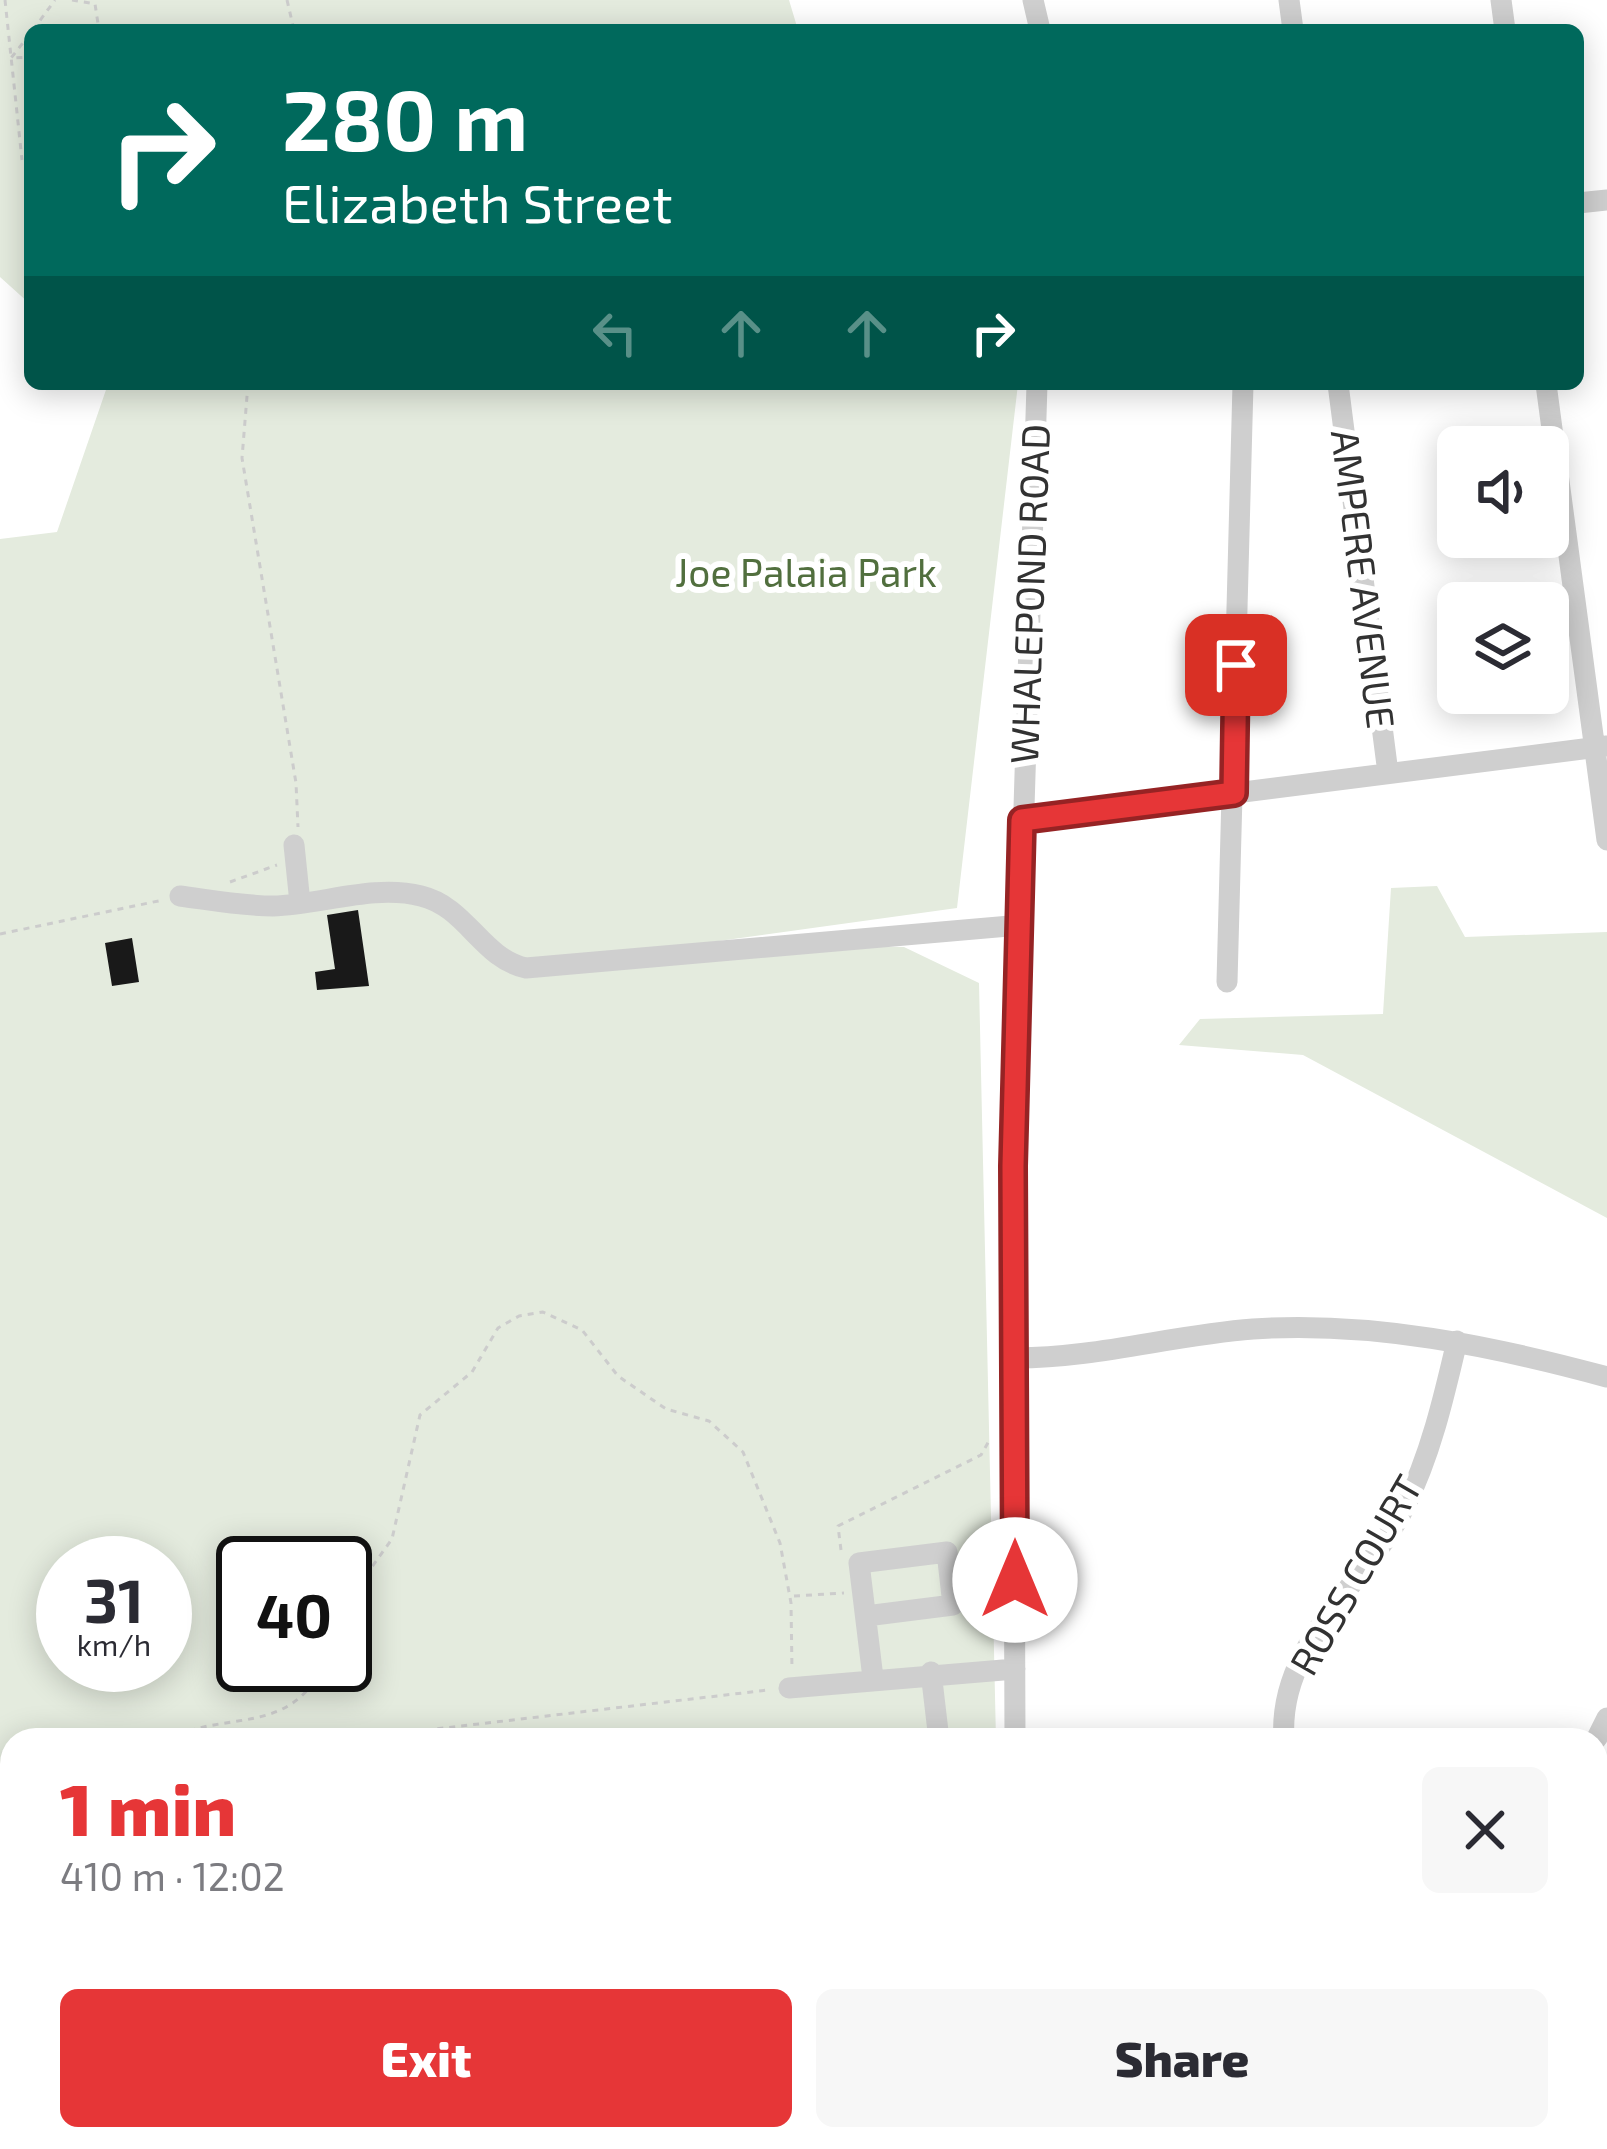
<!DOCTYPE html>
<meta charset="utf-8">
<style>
body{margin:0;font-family:"Exo 2",sans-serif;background:#f7f7f7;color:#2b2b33;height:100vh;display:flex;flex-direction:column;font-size:45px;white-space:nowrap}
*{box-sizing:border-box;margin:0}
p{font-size:39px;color:#7c7c81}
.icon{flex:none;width:66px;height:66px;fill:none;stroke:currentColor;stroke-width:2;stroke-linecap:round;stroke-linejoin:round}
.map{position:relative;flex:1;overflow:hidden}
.sheet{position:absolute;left:0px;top:1728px;width:1608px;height:423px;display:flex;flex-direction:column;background:#fff;border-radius:36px 36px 0 0;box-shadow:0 6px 30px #0003}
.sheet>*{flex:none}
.guide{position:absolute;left:24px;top:24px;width:1560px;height:366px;border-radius:18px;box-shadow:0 6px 30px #0003;background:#00695c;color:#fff;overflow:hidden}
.controls{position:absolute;left:1437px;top:426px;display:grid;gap:24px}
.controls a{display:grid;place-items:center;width:132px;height:132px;border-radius:18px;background:#fff;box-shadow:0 6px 30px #0003;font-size:60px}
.speed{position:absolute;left:36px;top:1536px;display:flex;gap:24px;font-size:60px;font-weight:700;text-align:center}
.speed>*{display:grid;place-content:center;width:156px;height:156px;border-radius:50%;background:#fff;box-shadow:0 6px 30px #0003;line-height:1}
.speed small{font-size:30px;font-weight:400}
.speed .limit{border:6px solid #111;border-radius:18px;background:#fff;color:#111}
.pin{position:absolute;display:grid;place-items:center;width:102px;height:102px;color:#fff;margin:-51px;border-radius:24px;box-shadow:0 6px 18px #0006}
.me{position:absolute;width:132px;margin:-66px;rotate:0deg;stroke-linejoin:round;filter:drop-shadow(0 0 9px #0008)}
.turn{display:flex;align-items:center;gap:42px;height:252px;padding:0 60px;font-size:54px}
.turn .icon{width:156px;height:156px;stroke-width:2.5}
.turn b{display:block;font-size:84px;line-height:102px}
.lanes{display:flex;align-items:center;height:114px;padding:0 60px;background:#0003;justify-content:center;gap:60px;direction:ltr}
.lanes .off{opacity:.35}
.round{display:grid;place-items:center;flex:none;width:126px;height:126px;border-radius:18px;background:#f7f7f7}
.headline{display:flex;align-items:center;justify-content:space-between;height:204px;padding:0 60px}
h1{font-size:72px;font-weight:800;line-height:90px;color:#e63637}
.cta{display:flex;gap:24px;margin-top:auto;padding:24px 60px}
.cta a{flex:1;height:138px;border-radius:18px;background:#e63637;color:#fff;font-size:48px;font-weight:800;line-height:138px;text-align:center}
.cta a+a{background:#f7f7f7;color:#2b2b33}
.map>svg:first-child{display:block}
</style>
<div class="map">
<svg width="1607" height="2149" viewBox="0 0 1607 2149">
<rect width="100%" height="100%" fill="#fff"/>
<path fill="#e4ebde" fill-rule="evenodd" d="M 0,0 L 789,0 L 798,30 L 30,30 L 30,304 L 0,277 Z
M 108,384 L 1018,384 L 957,908 L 697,944 L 904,947 L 979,983 L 996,1740 L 12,1740 L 12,2139 L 1013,2139 L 1013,2149 L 0,2149 L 0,539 L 57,532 ZM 63,1563 L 165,1563 L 165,1665 L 63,1665 ZM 243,1563 L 345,1563 L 345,1665 L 243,1665 Z
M 1437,886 L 1465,937 L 1607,932 L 1607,1218 L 1303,1055 L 1179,1045 L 1200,1019 L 1383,1014 L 1391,888 Z"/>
<path fill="#191919" d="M 358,910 L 369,986 L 317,990 L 315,972 L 335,969 L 327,915 Z
M 132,938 L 139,982 L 112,986 L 105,943 Z"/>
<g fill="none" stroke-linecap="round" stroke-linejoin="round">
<path stroke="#ccc" stroke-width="3" stroke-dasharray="6 6" stroke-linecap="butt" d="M 5,0 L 22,160
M 72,0 L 95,4 L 99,30
M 287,0 L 294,30
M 33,30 L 55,0
M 30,34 L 11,58 L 30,57
M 248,384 L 242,458 L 296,783 L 298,827
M 230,882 L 277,865
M 0,934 L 163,900
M 841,1550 L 838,1526 L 981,1455 L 990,1439
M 794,1596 L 844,1593
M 345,1619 L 361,1582 L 392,1539 L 420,1415 L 472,1372 L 498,1328 L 519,1316 L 543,1312 L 582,1330 L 618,1376 L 666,1409 L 709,1421 L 743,1452 L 780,1543 L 791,1603 L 792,1670
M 167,1740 C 225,1709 288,1738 324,1665
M 342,1740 L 768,1690
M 0,1779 L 12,1778
M 743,2139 L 765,2149
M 172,2149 L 179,2139
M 810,2149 L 833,2139
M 946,2149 L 947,2139"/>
<path stroke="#cfcfcf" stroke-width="21" d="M 1033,0 L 1040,30
M 1289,0 L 1293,30
M 1501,0 L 1505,30
M 1578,203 L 1607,200
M 1338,384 L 1388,773
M 1546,384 L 1607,840
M 1022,820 L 1607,746
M 294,845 L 300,903
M 180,896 C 210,900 242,906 273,906 C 321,905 373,884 421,896 C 467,907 481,958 526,968 L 1020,925
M 1227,982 L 1243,384
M 1015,1358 C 1096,1358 1173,1335 1253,1329 C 1372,1321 1493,1346 1607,1377
M 866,1616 L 953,1605 L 947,1552 L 859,1563 L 873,1678
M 931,1672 L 939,1740
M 789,1688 L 1015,1669
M 1597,1738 L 1607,1718
M 1015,1740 L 1013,1166 L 1037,384
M 1284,1740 C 1277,1644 1365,1585 1404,1508 C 1430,1457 1444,1397 1457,1341
M 1596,2126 L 1607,2130
M 1014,2145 L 1086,2139"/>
</g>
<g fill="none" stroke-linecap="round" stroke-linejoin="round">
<defs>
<path id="route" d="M 1015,1580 L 1013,1166 L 1022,820 L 1234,793 L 1236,665"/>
</defs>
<use href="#route" stroke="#962324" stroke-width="30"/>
<use href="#route" stroke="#e63637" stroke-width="21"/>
</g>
<g text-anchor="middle" stroke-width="12" stroke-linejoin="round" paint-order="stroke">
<g font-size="39" fill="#516f3e" stroke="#fff">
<text x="806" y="587">Joe Palaia Park</text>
</g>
<g font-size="39" fill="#323232" stroke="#fff">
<text transform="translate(1363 579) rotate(83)" y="14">AMPERE AVENUE</text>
<text transform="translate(1030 594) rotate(-88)" y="14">WHALEPOND ROAD</text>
<text transform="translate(1356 1575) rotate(-60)" y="14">ROSS COURT</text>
</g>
</g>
</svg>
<div class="controls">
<a><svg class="icon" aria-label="sound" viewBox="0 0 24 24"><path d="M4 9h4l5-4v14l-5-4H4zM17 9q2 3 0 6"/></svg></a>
<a><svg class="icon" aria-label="layers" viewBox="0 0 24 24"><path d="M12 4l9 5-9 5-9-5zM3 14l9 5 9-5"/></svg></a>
</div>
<div class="speed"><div>31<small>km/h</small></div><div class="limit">40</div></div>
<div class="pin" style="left:1236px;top:665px;background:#d93025"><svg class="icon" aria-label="arrive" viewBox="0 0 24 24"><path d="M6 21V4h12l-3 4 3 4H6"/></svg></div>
<svg class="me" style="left:1015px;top:1580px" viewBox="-20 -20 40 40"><circle r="19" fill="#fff"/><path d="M0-13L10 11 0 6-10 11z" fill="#e63637"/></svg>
<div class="guide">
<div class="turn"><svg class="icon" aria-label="right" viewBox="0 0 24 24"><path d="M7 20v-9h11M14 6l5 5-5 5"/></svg><div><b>280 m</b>Elizabeth Street</div></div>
<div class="lanes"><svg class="icon off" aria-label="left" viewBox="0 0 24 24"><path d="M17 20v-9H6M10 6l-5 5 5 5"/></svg><svg class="icon off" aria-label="ahead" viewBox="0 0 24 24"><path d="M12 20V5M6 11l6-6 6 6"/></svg><svg class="icon off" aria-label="ahead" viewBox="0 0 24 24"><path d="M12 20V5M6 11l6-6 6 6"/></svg><svg class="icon" aria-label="right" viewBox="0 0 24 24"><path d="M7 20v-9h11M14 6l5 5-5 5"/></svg></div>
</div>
<section class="sheet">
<div class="headline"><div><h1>1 min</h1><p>410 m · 12:02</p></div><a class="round"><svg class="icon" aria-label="close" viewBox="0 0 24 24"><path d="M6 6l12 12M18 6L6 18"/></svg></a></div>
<div class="cta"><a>Exit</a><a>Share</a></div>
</section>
</div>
